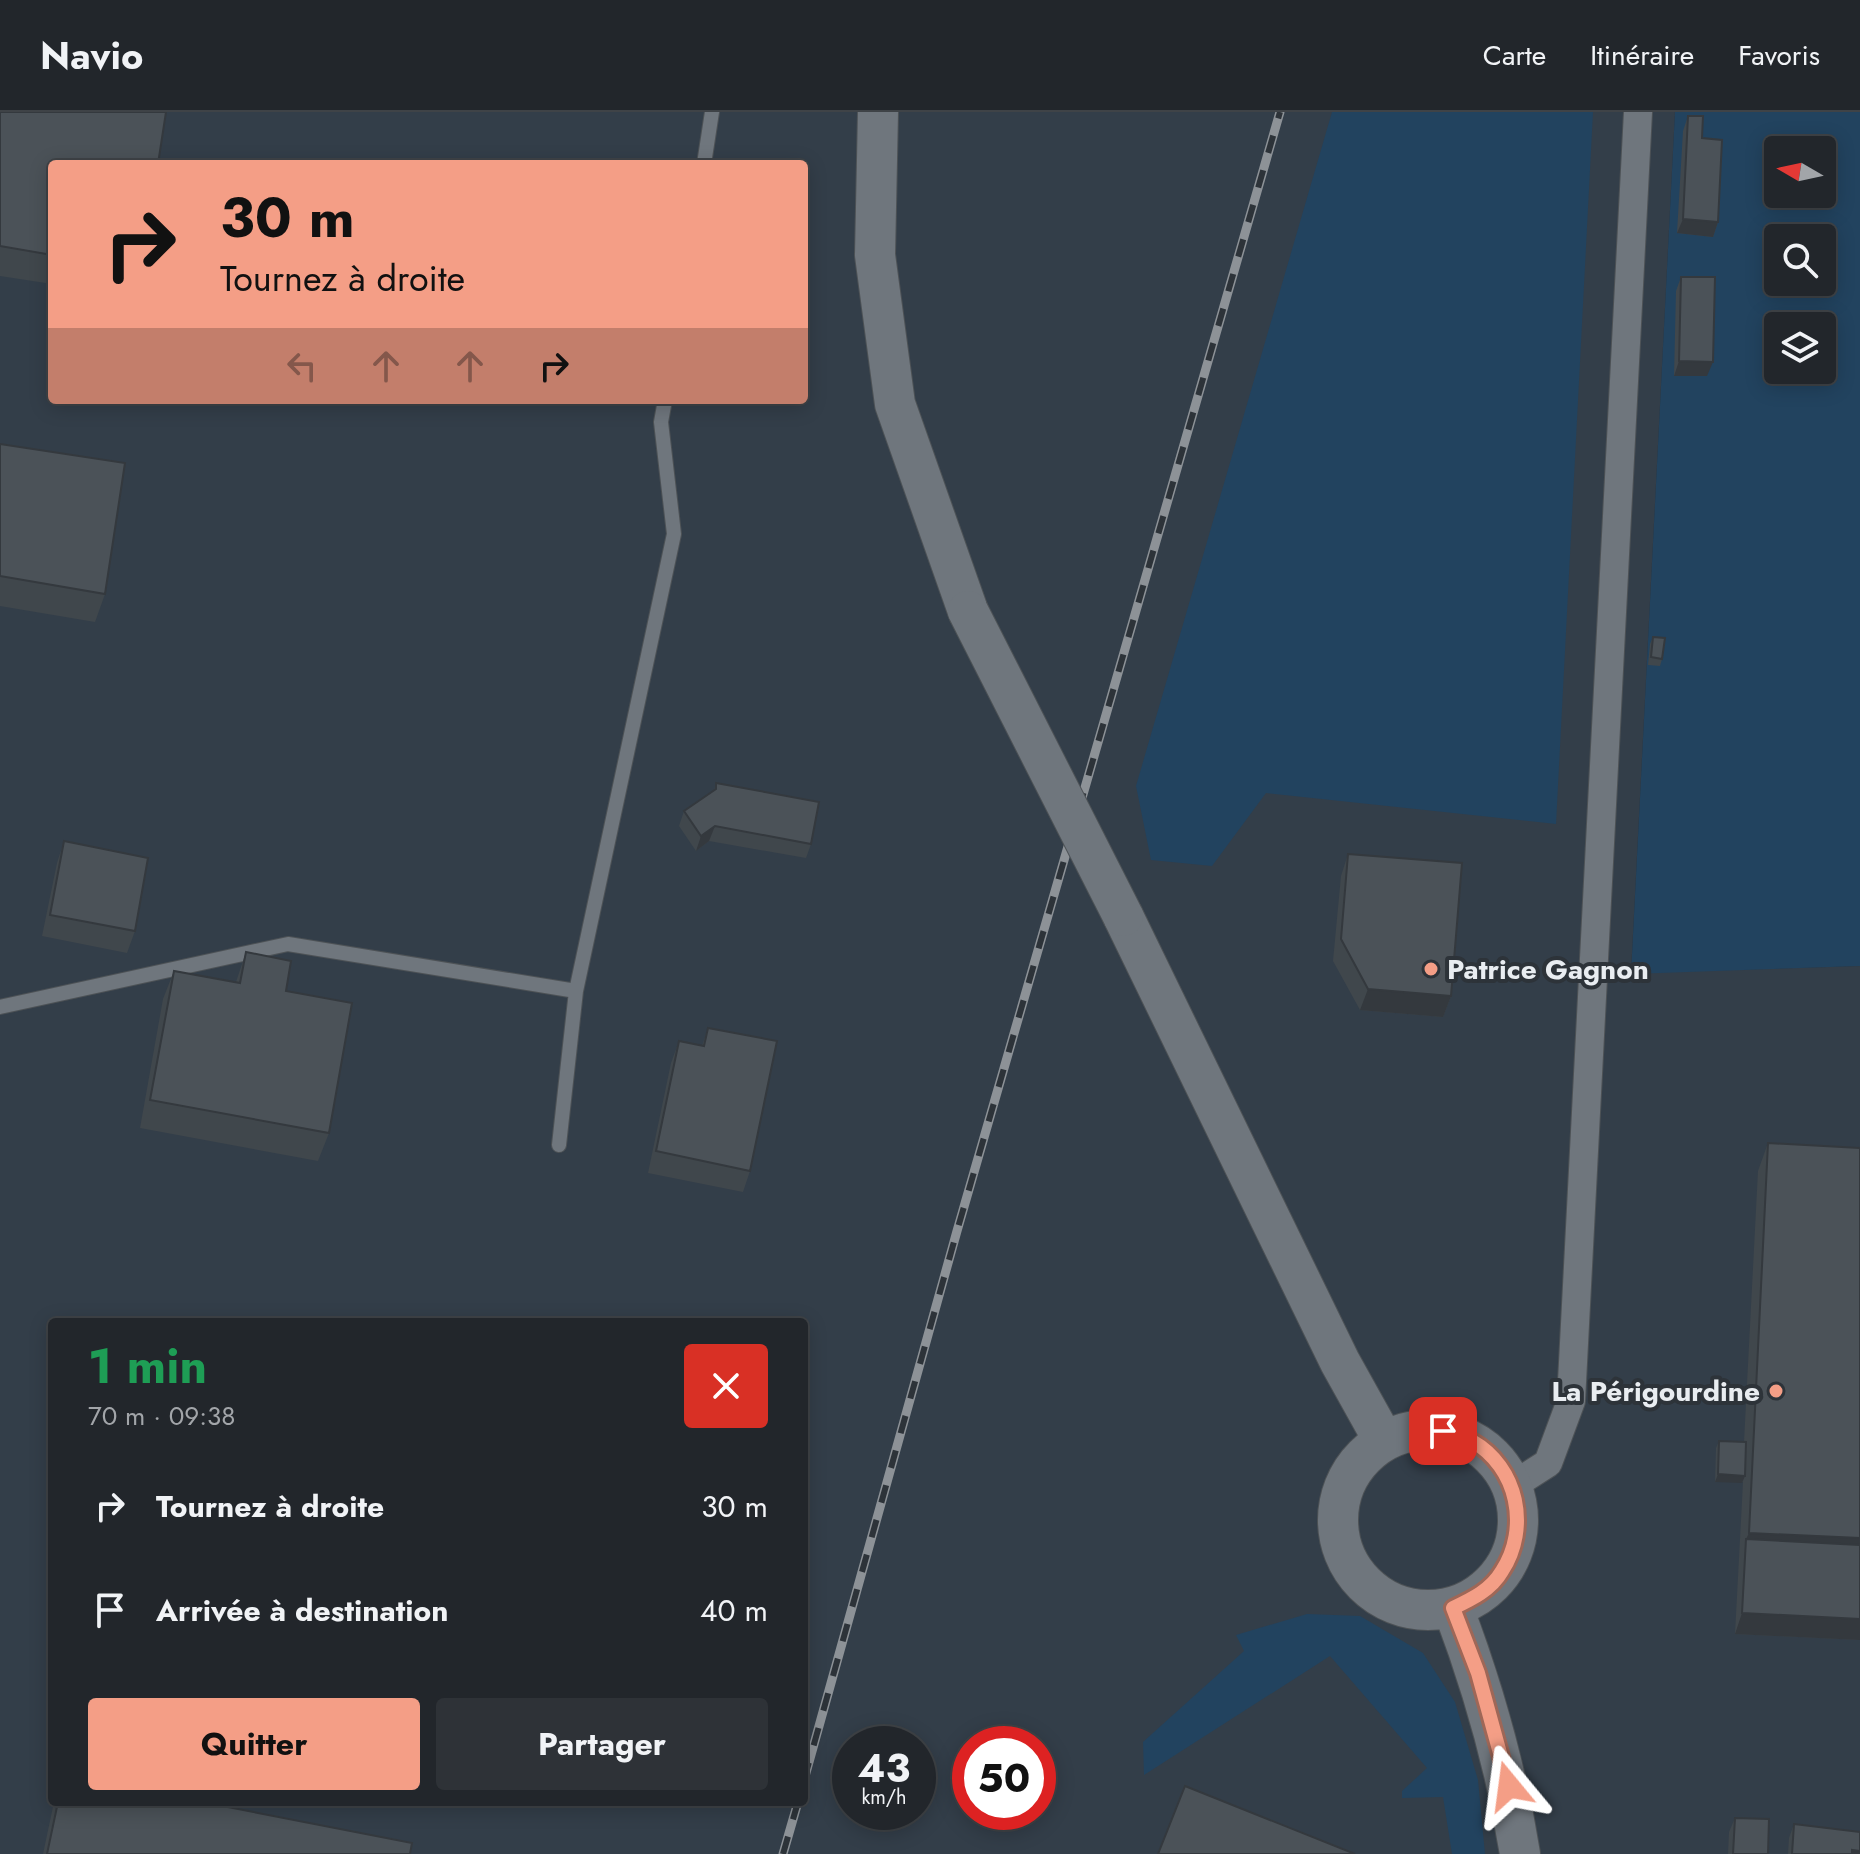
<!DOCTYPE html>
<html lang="fr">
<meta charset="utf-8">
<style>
body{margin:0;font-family:Jost,sans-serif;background:#2e3237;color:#f1f3f6;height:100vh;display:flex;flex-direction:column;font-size:30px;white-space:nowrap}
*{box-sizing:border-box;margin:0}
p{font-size:26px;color:#a2a5a9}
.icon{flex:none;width:44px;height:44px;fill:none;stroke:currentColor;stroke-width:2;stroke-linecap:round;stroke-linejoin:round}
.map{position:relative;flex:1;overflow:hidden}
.drawer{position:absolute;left:48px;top:1206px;width:760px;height:488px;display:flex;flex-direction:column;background:#22262b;border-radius:8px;box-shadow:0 4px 20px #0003,0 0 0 2px #3f4347}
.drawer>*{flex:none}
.banner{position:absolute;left:48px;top:48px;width:760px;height:244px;border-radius:8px;box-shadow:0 4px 20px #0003,0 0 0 2px #3f4347;background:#f49e86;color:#111;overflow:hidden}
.needle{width:52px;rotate:279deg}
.tools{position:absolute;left:1764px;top:24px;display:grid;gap:16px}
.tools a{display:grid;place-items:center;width:72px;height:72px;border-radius:8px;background:#22262b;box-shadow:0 4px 20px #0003,0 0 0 2px #3f4347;font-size:40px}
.speed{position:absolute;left:832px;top:1614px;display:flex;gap:16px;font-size:40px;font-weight:700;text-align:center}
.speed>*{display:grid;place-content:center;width:104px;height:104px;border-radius:50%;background:#22262b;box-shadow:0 4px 20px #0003,0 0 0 2px #3f4347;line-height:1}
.speed small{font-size:20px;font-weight:400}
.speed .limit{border:12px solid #d22;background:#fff;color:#111}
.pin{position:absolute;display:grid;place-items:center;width:68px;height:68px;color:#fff;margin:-34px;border-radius:16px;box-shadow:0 4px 12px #0006}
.me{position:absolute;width:88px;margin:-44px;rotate:344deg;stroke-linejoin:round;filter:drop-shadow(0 0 6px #0008)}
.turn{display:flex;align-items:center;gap:28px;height:168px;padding:0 40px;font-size:36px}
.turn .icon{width:104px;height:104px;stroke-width:2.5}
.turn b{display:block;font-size:56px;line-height:68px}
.lanes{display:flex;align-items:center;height:76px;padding:0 40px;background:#0003;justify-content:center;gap:40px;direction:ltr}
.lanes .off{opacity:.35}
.round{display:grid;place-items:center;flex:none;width:84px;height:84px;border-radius:8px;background:#2e3237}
.head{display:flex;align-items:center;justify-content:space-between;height:136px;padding:0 40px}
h1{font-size:48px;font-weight:700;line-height:60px;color:#1e9e55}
.button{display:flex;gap:16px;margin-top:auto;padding:16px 40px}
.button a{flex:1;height:92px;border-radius:8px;background:#f49e86;color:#111;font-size:32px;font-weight:700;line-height:92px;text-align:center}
.button a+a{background:#2e3237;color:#f1f3f6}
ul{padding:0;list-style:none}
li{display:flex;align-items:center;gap:24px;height:104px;padding:0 40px}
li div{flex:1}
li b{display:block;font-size:30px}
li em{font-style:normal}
header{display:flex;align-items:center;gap:48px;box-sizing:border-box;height:112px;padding:0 40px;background:#22262b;border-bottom:2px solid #3f4347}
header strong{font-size:38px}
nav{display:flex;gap:44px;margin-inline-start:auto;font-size:28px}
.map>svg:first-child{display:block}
</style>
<header>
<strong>Navio</strong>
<nav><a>Carte</a><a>Itinéraire</a><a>Favoris</a></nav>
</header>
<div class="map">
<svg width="1860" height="1742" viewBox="0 0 1860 1742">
<rect width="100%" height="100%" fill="#2d3339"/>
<path fill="#333e49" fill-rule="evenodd" d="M 0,0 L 1675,0 L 1631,861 L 1860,854 L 1860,1742 L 0,1742 ZM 52,52 L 804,52 L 804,288 L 52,288 ZM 52,1210 L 804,1210 L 804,1690 L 52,1690 ZM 850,1632 L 918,1632 L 918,1700 L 850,1700 ZM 970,1632 L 1038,1632 L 1038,1700 L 970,1700 Z"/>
<path fill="#22435f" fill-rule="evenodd" d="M 1332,0 L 1593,0 L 1556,712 L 1266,681 L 1212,754 L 1151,748 L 1136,674 Z
M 1675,0 L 1860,0 L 1860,854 L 1631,862 ZM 1778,38 L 1822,38 L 1822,82 L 1778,82 ZM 1778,126 L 1822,126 L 1822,170 L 1778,170 ZM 1778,214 L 1822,214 L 1822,258 L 1778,258 Z
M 1307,1502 L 1360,1504 L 1423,1541 L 1455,1590 L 1478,1668 L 1485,1742 L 1452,1742 L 1443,1685 L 1402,1686 L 1402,1679 L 1427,1656 L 1330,1544 L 1144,1663 L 1143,1630 L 1244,1539 L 1236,1523 Z"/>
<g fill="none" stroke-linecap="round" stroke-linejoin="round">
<defs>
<path id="service" d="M 704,52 L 712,0
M 0,895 L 288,832 L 576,879
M 559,1033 L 576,879 L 674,422 L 661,310 L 665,288"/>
<path id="minor" d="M 1512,1374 L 1548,1351 L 1571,1289 L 1638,0"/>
<path id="secondary" d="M 878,0 L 875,143 L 895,292 L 968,499
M 1123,804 L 1340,1250 L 1384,1329
M1338 1408a90 90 0 1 1 180 0a90 90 0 1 1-180 0Z
M 1453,1496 C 1484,1578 1506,1655 1520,1742"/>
</defs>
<use href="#service" stroke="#4d5256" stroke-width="16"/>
<use href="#minor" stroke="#4d5256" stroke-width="30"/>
<use href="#secondary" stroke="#4d5256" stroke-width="42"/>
<use href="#service" stroke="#6f767d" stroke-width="14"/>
<use href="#minor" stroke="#6f767d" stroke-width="28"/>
<use href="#secondary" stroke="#6f767d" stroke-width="40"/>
<defs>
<path id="rail" d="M 804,1668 L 957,1119 L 1280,0
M 783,1742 L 798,1690"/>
</defs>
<use href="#rail" stroke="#8d9297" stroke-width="9"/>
<use href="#rail" stroke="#2d3339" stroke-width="6" stroke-dasharray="18" stroke-linecap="butt"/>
<defs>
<path id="secondary-bridge" d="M 968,499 L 1123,804"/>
</defs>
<use href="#secondary-bridge" stroke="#4d5256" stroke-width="42" stroke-linecap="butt"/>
<use href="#secondary-bridge" stroke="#6f767d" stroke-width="40"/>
</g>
<path fill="#40474c" d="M 0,0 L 52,52 L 52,172 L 0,164 Z
M 1688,4 L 1702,26 L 1718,110 L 1713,125 L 1677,121 L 1683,19 Z
M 1681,165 L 1707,264 L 1674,264 L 1676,179 Z
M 0,332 L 105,482 L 95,510 L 0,494 Z
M 1653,525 L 1662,547 L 1660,554 L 1648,553 L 1650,532 Z
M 716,671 L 811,732 L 806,746 L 709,729 L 696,739 L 679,714 L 684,699 L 714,679 Z
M 64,729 L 135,819 L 127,841 L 42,824 L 57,751 Z
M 1348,742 L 1451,884 L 1443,905 L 1360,898 L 1333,849 L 1341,764 Z
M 246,840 L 286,879 L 329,1021 L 318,1049 L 140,1016 L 163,887 L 174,859 L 236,870 Z
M 708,916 L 750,1059 L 743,1080 L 648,1061 L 671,951 L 679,929 L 702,934 Z
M 1768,1031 L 1860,1528 L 1735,1522 L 1743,1370 L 1715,1370 L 1716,1336 L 1719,1329 L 1744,1330 L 1758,1059 Z
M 54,1690 L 202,1690 L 410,1742 L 43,1742 Z
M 1735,1706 L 1768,1742 L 1728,1742 L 1729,1720 Z
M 1794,1712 L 1860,1742 L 1788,1742 L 1789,1726 Z"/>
<path fill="#34393e" d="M 1683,107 L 1718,110 L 1713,125 L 1677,121 Z
M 1679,249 L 1713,250 L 1707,264 L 1674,264 Z
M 715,714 L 709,729 L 696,739 L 701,724 Z
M 1368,877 L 1451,884 L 1443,905 L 1360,898 Z
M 1718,1362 L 1745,1364 L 1742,1371 L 1715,1370 Z
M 1749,1421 L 1860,1426 L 1860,1455 L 1746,1427 Z
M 1742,1501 L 1860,1507 L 1860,1528 L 1735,1522 Z
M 1852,1738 L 1860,1739 L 1860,1742 L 1851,1742 Z"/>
<path fill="#4b5258" stroke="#34393e" stroke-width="2" d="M 0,0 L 166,0 L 158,52 L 52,52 L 52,143 L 0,134 Z
M 1688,4 L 1703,4 L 1702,26 L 1722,28 L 1718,110 L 1683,107 Z
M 1681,165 L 1715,165 L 1713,250 L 1679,249 Z
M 0,332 L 125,351 L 105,482 L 0,464 Z
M 1653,525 L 1665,526 L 1662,547 L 1651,545 Z
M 716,671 L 819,690 L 811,732 L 715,714 L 701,724 L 684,699 L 716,677 Z
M 64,729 L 148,746 L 135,819 L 50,803 Z
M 1348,742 L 1462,751 L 1451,884 L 1368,877 L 1341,827 Z
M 246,840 L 291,849 L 286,879 L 352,891 L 329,1021 L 150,988 L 174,859 L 240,871 Z
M 708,916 L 777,929 L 750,1059 L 656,1039 L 679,929 L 704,934 Z
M 1768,1031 L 1860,1036 L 1860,1426 L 1749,1421 Z
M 1719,1329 L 1746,1330 L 1745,1364 L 1718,1362 Z
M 1746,1427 L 1860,1433 L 1860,1507 L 1742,1501 Z
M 1185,1674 L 1355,1742 L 1158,1742 Z
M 58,1690 L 202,1690 L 412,1731 L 410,1742 L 47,1742 Z
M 1735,1706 L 1769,1707 L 1768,1742 L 1733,1742 Z
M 1794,1712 L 1860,1720 L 1860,1739 L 1852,1738 L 1852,1742 L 1792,1742 Z"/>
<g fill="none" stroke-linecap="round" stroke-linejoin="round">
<defs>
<path id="route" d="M 1443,1319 C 1452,1322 1464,1324 1472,1329 C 1518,1355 1530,1416 1502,1459 C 1491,1478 1472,1487 1453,1496 L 1478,1561 L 1509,1674"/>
</defs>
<use href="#route" stroke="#9f6757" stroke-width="20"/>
<use href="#route" stroke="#f49e86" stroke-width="14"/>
</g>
<g fill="#f49e86" stroke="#2d3339" stroke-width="3">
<circle cx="1431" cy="857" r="8"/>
<circle cx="1776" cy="1279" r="8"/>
</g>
<g text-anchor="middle" stroke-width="8" stroke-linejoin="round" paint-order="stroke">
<g font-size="28" font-weight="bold" fill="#e9edf1" stroke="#2d3339" text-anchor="start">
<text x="1447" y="867">Patrice Gagnon</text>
<text x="1760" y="1289" text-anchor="end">La Périgourdine</text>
</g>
</g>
</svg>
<div class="tools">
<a><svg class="needle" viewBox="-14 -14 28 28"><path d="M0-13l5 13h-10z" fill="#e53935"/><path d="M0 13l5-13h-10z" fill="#a2a5a9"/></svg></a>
<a><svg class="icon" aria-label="search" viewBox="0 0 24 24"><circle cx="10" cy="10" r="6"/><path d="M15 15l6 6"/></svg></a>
<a><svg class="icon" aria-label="layers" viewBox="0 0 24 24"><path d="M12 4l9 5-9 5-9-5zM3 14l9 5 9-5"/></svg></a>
</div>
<div class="speed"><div>43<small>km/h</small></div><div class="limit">50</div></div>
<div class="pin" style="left:1443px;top:1319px;background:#d93025"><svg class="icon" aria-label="arrive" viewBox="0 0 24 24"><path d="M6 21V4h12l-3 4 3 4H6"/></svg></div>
<svg class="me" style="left:1509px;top:1674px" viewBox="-20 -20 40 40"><path d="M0-17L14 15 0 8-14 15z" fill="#f49e86" stroke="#fff" stroke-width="4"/></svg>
<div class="banner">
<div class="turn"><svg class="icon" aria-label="right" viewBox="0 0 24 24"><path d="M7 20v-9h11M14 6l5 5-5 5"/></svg><div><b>30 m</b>Tournez à droite</div></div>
<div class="lanes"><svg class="icon off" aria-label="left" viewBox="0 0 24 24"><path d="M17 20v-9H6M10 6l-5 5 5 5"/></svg><svg class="icon off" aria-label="ahead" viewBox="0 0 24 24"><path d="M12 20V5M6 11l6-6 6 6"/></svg><svg class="icon off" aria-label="ahead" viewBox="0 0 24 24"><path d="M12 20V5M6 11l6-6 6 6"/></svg><svg class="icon" aria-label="right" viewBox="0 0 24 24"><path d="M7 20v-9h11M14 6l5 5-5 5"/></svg></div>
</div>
<section class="drawer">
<div class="head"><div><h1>1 min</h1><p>70 m · 09:38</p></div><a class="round" style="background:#d93025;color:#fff"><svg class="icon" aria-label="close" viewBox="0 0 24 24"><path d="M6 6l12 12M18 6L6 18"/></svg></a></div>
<ul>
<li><svg class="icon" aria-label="right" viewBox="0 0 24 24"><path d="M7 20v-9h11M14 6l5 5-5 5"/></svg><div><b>Tournez à droite</b></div><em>30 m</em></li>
<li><svg class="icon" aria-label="arrive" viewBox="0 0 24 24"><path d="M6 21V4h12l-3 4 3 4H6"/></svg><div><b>Arrivée à destination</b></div><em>40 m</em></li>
</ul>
<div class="button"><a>Quitter</a><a>Partager</a></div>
</section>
</div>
